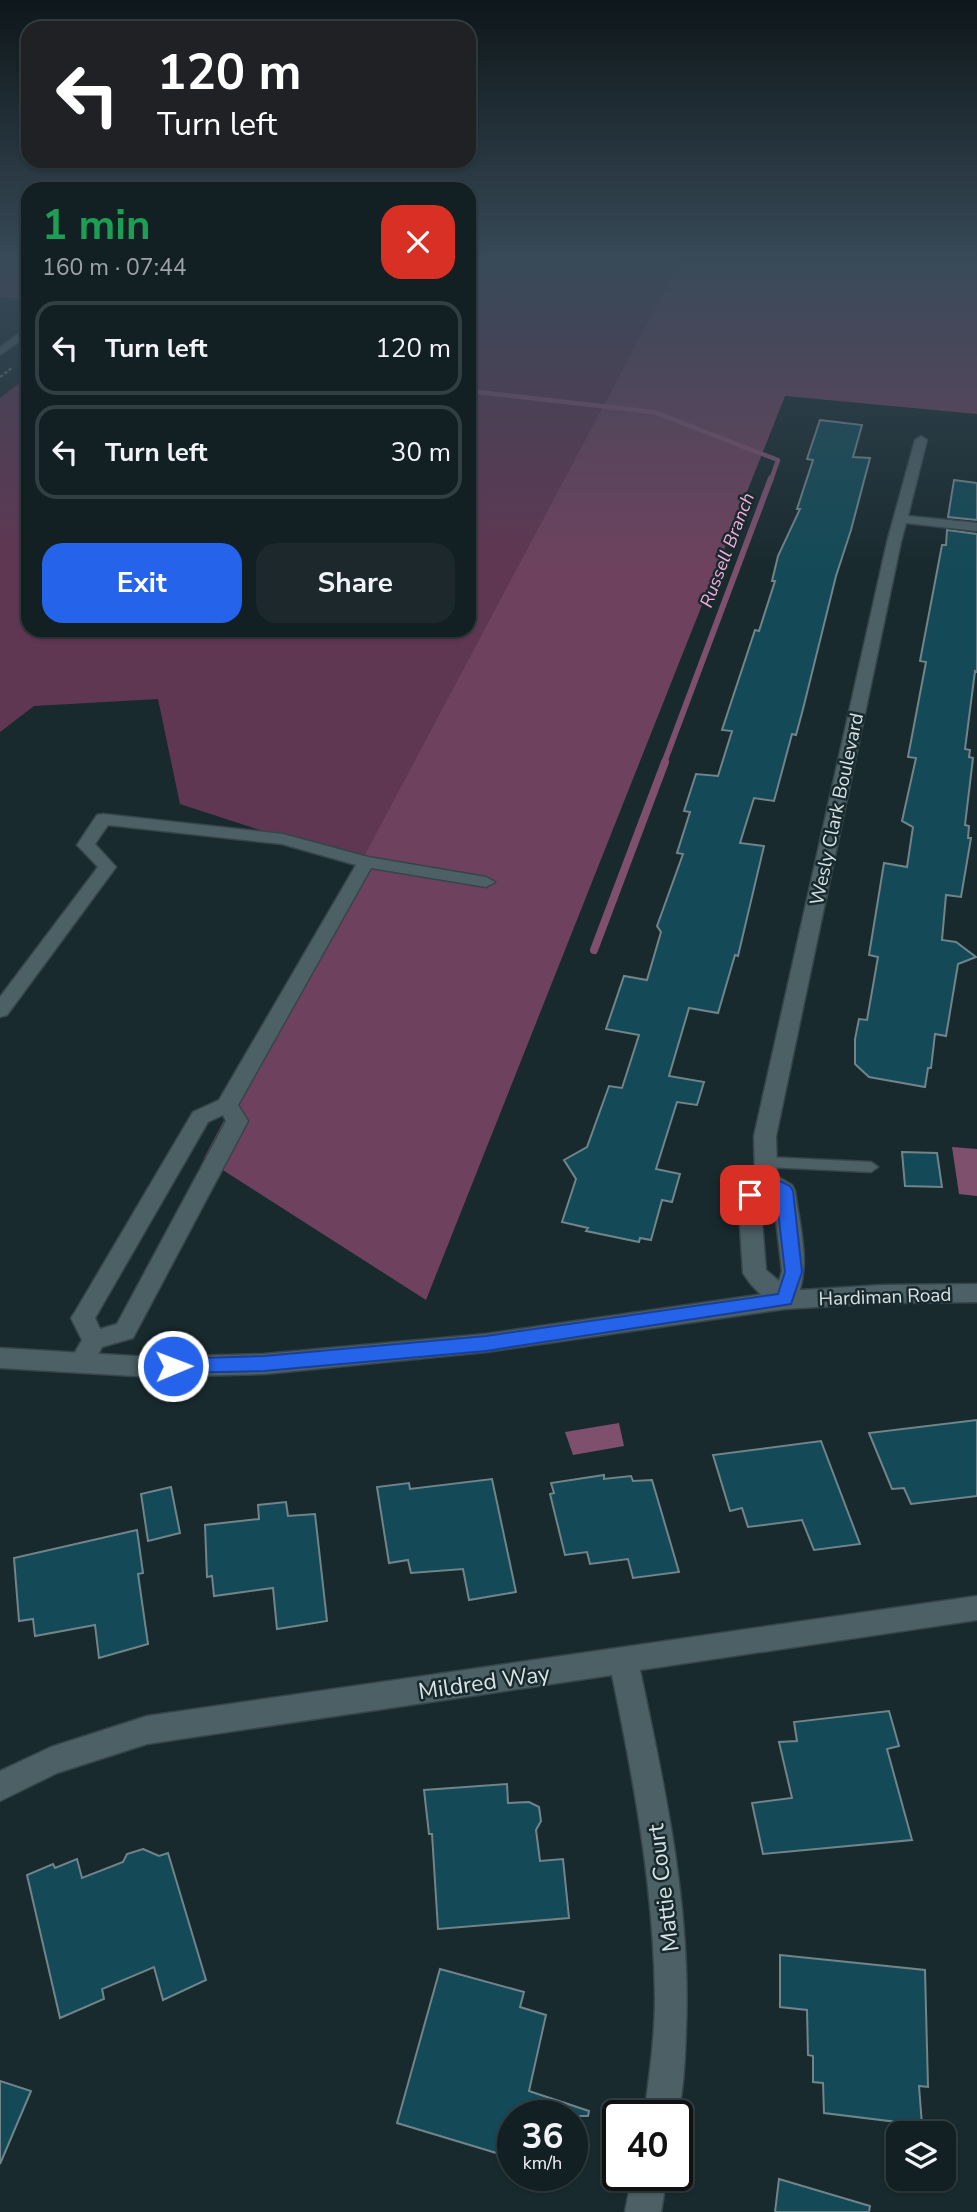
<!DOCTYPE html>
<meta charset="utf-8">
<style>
body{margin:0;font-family:"Nunito Sans",sans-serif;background:#1c282b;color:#f1f3f6;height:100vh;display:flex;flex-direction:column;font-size:26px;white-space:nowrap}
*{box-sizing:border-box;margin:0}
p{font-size:23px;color:#9da3a6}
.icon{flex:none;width:38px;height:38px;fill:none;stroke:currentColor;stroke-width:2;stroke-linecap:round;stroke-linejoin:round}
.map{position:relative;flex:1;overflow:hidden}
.details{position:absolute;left:21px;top:182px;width:455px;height:455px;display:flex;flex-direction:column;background:#132023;border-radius:21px;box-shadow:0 2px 5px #0004,0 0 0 2px #323e41}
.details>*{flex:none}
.hud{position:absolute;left:21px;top:21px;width:455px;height:147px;border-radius:21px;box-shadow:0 2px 5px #0004,0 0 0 2px #323e41;background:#202124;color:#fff;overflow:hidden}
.tools{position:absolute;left:886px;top:2121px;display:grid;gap:14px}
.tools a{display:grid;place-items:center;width:70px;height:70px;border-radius:14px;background:#132023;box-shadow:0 2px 5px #0004,0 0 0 2px #323e41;font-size:35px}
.speed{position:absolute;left:497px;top:2100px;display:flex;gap:14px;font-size:35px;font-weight:700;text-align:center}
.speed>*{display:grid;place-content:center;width:91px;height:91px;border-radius:50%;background:#132023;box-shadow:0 2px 5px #0004,0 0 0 2px #323e41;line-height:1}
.speed small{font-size:18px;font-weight:400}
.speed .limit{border:4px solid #111;border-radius:10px;background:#fff;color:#111}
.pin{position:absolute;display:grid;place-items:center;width:60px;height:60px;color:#fff;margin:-30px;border-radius:14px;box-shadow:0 4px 10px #0006}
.me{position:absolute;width:77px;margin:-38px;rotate:89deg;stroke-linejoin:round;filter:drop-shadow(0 0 5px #0008)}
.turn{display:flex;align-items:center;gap:24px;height:147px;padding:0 21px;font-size:32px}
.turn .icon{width:91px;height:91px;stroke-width:2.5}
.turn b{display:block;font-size:49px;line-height:60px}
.round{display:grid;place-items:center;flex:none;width:74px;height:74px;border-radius:21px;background:#1c282b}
.summary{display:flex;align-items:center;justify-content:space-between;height:119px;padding:0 21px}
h1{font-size:42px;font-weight:700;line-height:52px;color:#1e9e55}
.cta{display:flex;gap:14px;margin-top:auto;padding:14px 21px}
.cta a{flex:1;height:80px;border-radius:21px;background:#2563eb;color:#fff;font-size:28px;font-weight:700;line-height:80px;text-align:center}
.cta a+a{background:#1c282b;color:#f1f3f6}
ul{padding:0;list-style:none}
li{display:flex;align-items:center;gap:21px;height:94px;margin:0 14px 10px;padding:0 7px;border:4px solid #323e41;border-radius:21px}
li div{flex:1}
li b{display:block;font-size:26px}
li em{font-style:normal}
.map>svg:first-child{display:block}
</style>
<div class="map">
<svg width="977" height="2212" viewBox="0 0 977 2212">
<rect width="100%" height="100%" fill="#192a2f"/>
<path fill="#603753" d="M 0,259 L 28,259 L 28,300 L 0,297 Z
M 469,259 L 681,259 L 361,863 L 180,804 L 158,699 L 34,706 L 0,732 L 0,398 L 28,376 L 28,630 L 469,630 Z"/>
<path fill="#6e425f" d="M 681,259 L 977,259 L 977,414 L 785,396 L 426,1300 L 204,1158 Z"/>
<path fill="#7e506e" d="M 952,1147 L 977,1149 L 977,1196 L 959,1194 Z
M 619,1423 L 624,1446 L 573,1455 L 565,1432 Z"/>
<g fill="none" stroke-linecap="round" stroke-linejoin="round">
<path stroke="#7e506e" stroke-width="4.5" d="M 469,391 L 654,412 L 778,460 L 771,480"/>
<path stroke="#7e506e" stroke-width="6" d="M 664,763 L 771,478"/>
<path stroke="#7e506e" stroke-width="8" d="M 594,950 L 665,762"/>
</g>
<path fill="#144a57" stroke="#70848a" stroke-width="2" d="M 820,420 L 862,425 L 853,457 L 870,458 L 851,530 L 836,576 L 803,709 L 796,735 L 792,734 L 774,801 L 754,798 L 740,843 L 764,846 L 738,956 L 735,955 L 718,1013 L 689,1008 L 669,1076 L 704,1082 L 697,1105 L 677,1102 L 656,1169 L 680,1174 L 672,1202 L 662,1200 L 651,1240 L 640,1238 L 639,1242 L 586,1231 L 588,1228 L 562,1222 L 576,1179 L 564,1160 L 587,1147 L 609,1086 L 622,1088 L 639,1035 L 606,1029 L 624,976 L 647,980 L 661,932 L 657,926 L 683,854 L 677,853 L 690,812 L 684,811 L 696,774 L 718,776 L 732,731 L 722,730 L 755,630 L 759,631 L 775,581 L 772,581 L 778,556 L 800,509 L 797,509 L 813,460 L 807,459 Z
M 954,480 L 977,483 L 977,520 L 948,517 Z
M 947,530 L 977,534 L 977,672 L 975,671 L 965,749 L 970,750 L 969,757 L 973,758 L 965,825 L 969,826 L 968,838 L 971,838 L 961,897 L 946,895 L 942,940 L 956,942 L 976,957 L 958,964 L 946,1036 L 935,1034 L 931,1068 L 928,1068 L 925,1087 L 869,1077 L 855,1064 L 855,1039 L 859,1019 L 867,1020 L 878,957 L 869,955 L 884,863 L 907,867 L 913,827 L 902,821 L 916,758 L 908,757 L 926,662 L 920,661 L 942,545 L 946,545 Z
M 902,1152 L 937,1153 L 942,1187 L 905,1186 Z
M 977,1420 L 977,1496 L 911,1504 L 904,1488 L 892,1489 L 869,1433 Z
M 821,1441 L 860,1544 L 814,1550 L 802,1520 L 748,1527 L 742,1508 L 730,1511 L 713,1455 Z
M 604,1475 L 604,1479 L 631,1476 L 633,1481 L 652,1480 L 679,1572 L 633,1578 L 628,1559 L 590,1564 L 587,1552 L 565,1555 L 550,1494 L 554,1493 L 551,1483 Z
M 492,1479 L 516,1592 L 469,1600 L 463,1569 L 411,1573 L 408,1560 L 389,1563 L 377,1487 L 409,1483 L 410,1489 Z
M 171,1487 L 180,1533 L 148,1541 L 141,1494 Z
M 286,1502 L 288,1516 L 315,1514 L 327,1621 L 277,1629 L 273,1588 L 214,1596 L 212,1576 L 207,1577 L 205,1525 L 259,1519 L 258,1505 Z
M 137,1530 L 143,1573 L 138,1574 L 148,1644 L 99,1658 L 95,1625 L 35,1636 L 33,1619 L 19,1621 L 14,1558 Z
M 889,1711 L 899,1746 L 887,1749 L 912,1840 L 763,1854 L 752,1803 L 792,1798 L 779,1742 L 797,1741 L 794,1722 Z
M 507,1784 L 508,1803 L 529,1802 L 539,1807 L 541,1821 L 536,1830 L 540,1861 L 563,1859 L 569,1918 L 438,1929 L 432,1834 L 429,1834 L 424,1790 Z
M 143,1849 L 159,1856 L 168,1853 L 206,1980 L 163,2000 L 154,1967 L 102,1989 L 104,1999 L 60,2018 L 27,1875 L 53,1864 L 55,1868 L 77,1859 L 82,1878 L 123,1862 L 127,1854 Z
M 780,1955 L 925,1970 L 928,2087 L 919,2086 L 922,2125 L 824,2113 L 823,2083 L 813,2082 L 813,2056 L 808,2055 L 807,2010 L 780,2007 Z
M 440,1969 L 524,1992 L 520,2007 L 546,2015 L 529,2091 L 589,2111 L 588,2116 L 513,2116 L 513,2158 L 397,2123 Z
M 0,2081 L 31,2091 L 0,2164 Z
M 779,2179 L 870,2206 L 869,2212 L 775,2212 Z"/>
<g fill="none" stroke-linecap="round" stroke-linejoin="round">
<defs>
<path id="lane" d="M 766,1157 L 871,1162 L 878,1167 L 871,1172 L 766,1167 L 759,1162 Z"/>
<path id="street" d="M 921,436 L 927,440 L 908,516 L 977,523 L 977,531 L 906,523 L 901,542 L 776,1136 L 777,1176 L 792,1185 L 795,1191 C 800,1229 813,1270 793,1306 C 775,1312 752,1288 743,1273 L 738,1195 L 755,1177 L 754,1136 L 887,542 L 915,440 ZM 767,1191 L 773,1195 L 782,1271 L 779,1281 L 766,1270 L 760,1198 Z
M 103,814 L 283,834 L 368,857 L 486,877 L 495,882 L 486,887 L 371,868 L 238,1105 L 248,1121 L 133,1338 L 102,1347 L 91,1368 L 82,1371 L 73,1368 L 70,1361 L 82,1340 L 71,1318 L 75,1312 L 193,1112 L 219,1100 L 356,865 L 282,844 L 108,825 L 95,844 L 116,867 L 7,1015 L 0,1017 L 0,997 L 98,867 L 77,845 L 97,815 ZM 223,1115 L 226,1121 L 117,1324 L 100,1329 L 95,1318 L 208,1122 Z
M 977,1596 L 977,1620 L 640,1670 C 665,1788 691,1907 686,2028 C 685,2058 684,2089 677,2118 L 677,2116 L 644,2116 C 649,2077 655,2038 655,1998 C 654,1889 634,1782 612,1675 L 147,1744 L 57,1773 L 0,1801 L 0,1771 L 51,1747 L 147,1716 Z
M 632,2175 L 667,2175 L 661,2212 L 625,2212 Z"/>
<path id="secondary" d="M 28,327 L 28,335 L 0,355 L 0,347 Z
M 977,1284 L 977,1302 L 883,1303 L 785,1309 L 486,1352 L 264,1374 L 151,1377 L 0,1368 L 0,1348 L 151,1357 L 264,1354 L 486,1334 L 785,1291 L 883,1285 Z"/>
</defs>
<use href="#lane" stroke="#364549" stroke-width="3"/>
<use href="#street" stroke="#364549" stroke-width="3"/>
<use href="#secondary" stroke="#364549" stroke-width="3"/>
<path stroke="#627175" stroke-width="2.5" stroke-dasharray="3.5 2" stroke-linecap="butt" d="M 0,377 L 13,367"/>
<use href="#lane" fill="#4d6066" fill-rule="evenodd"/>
<use href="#street" fill="#4d6066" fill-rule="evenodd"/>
<use href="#secondary" fill="#4d6066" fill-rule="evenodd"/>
</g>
<linearGradient id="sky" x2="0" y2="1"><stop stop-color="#0e171a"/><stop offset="0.46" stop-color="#384a58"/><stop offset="1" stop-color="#384a58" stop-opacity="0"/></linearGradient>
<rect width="977" height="568" fill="url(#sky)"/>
<path fill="#2563eb" stroke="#184099" stroke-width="2" d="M 766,1174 L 790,1186 L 793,1191 L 802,1272 L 791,1304 L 486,1351 L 264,1371 L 173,1373 L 167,1371 L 164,1366 L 167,1361 L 173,1359 L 264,1356 L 486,1336 L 778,1294 L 785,1272 L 776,1194 L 767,1188 L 755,1200 L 750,1201 L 741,1195 L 760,1175 Z"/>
<g text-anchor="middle" stroke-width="5" stroke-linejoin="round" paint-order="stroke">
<g font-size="18" font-style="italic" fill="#f6addc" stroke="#192a2f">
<text transform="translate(727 550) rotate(-69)" y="6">Russell Branch</text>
</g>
<g font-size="19" fill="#d8e3e6" stroke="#192a2f">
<text transform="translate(836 809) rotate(-78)" y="7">Wesly Clark Boulevard</text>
<text transform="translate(885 1296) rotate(-2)" y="7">Hardiman Road</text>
</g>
<g font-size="23" fill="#d8e3e6" stroke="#192a2f">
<text transform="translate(484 1682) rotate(-8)" y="8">Mildred Way</text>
<text transform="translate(663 1888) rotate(-97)" y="8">Mattie Court</text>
</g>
</g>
</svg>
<div class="tools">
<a><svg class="icon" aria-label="layers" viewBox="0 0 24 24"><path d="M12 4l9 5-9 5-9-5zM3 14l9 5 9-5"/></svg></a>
</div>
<div class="speed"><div>36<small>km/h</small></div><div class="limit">40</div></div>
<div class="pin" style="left:750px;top:1195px;background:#d93025"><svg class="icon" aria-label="arrive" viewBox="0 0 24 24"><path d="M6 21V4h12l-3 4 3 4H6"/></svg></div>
<svg class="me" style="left:173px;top:1366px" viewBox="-20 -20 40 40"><circle r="17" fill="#2563eb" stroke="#fff" stroke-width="3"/><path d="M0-11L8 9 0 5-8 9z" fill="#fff"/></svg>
<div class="hud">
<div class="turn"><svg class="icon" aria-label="left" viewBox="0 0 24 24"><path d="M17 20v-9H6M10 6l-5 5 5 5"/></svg><div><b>120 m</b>Turn left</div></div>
</div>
<section class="details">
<div class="summary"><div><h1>1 min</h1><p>160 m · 07:44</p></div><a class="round" style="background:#d93025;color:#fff"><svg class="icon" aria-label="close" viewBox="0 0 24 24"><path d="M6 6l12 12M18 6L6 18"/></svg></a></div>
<ul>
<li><svg class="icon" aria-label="left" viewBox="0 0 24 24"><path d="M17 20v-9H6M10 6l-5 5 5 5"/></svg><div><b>Turn left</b></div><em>120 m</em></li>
<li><svg class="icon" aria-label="left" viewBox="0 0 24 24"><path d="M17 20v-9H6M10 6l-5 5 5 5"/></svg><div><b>Turn left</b></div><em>30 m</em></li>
</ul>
<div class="cta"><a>Exit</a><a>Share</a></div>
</section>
</div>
